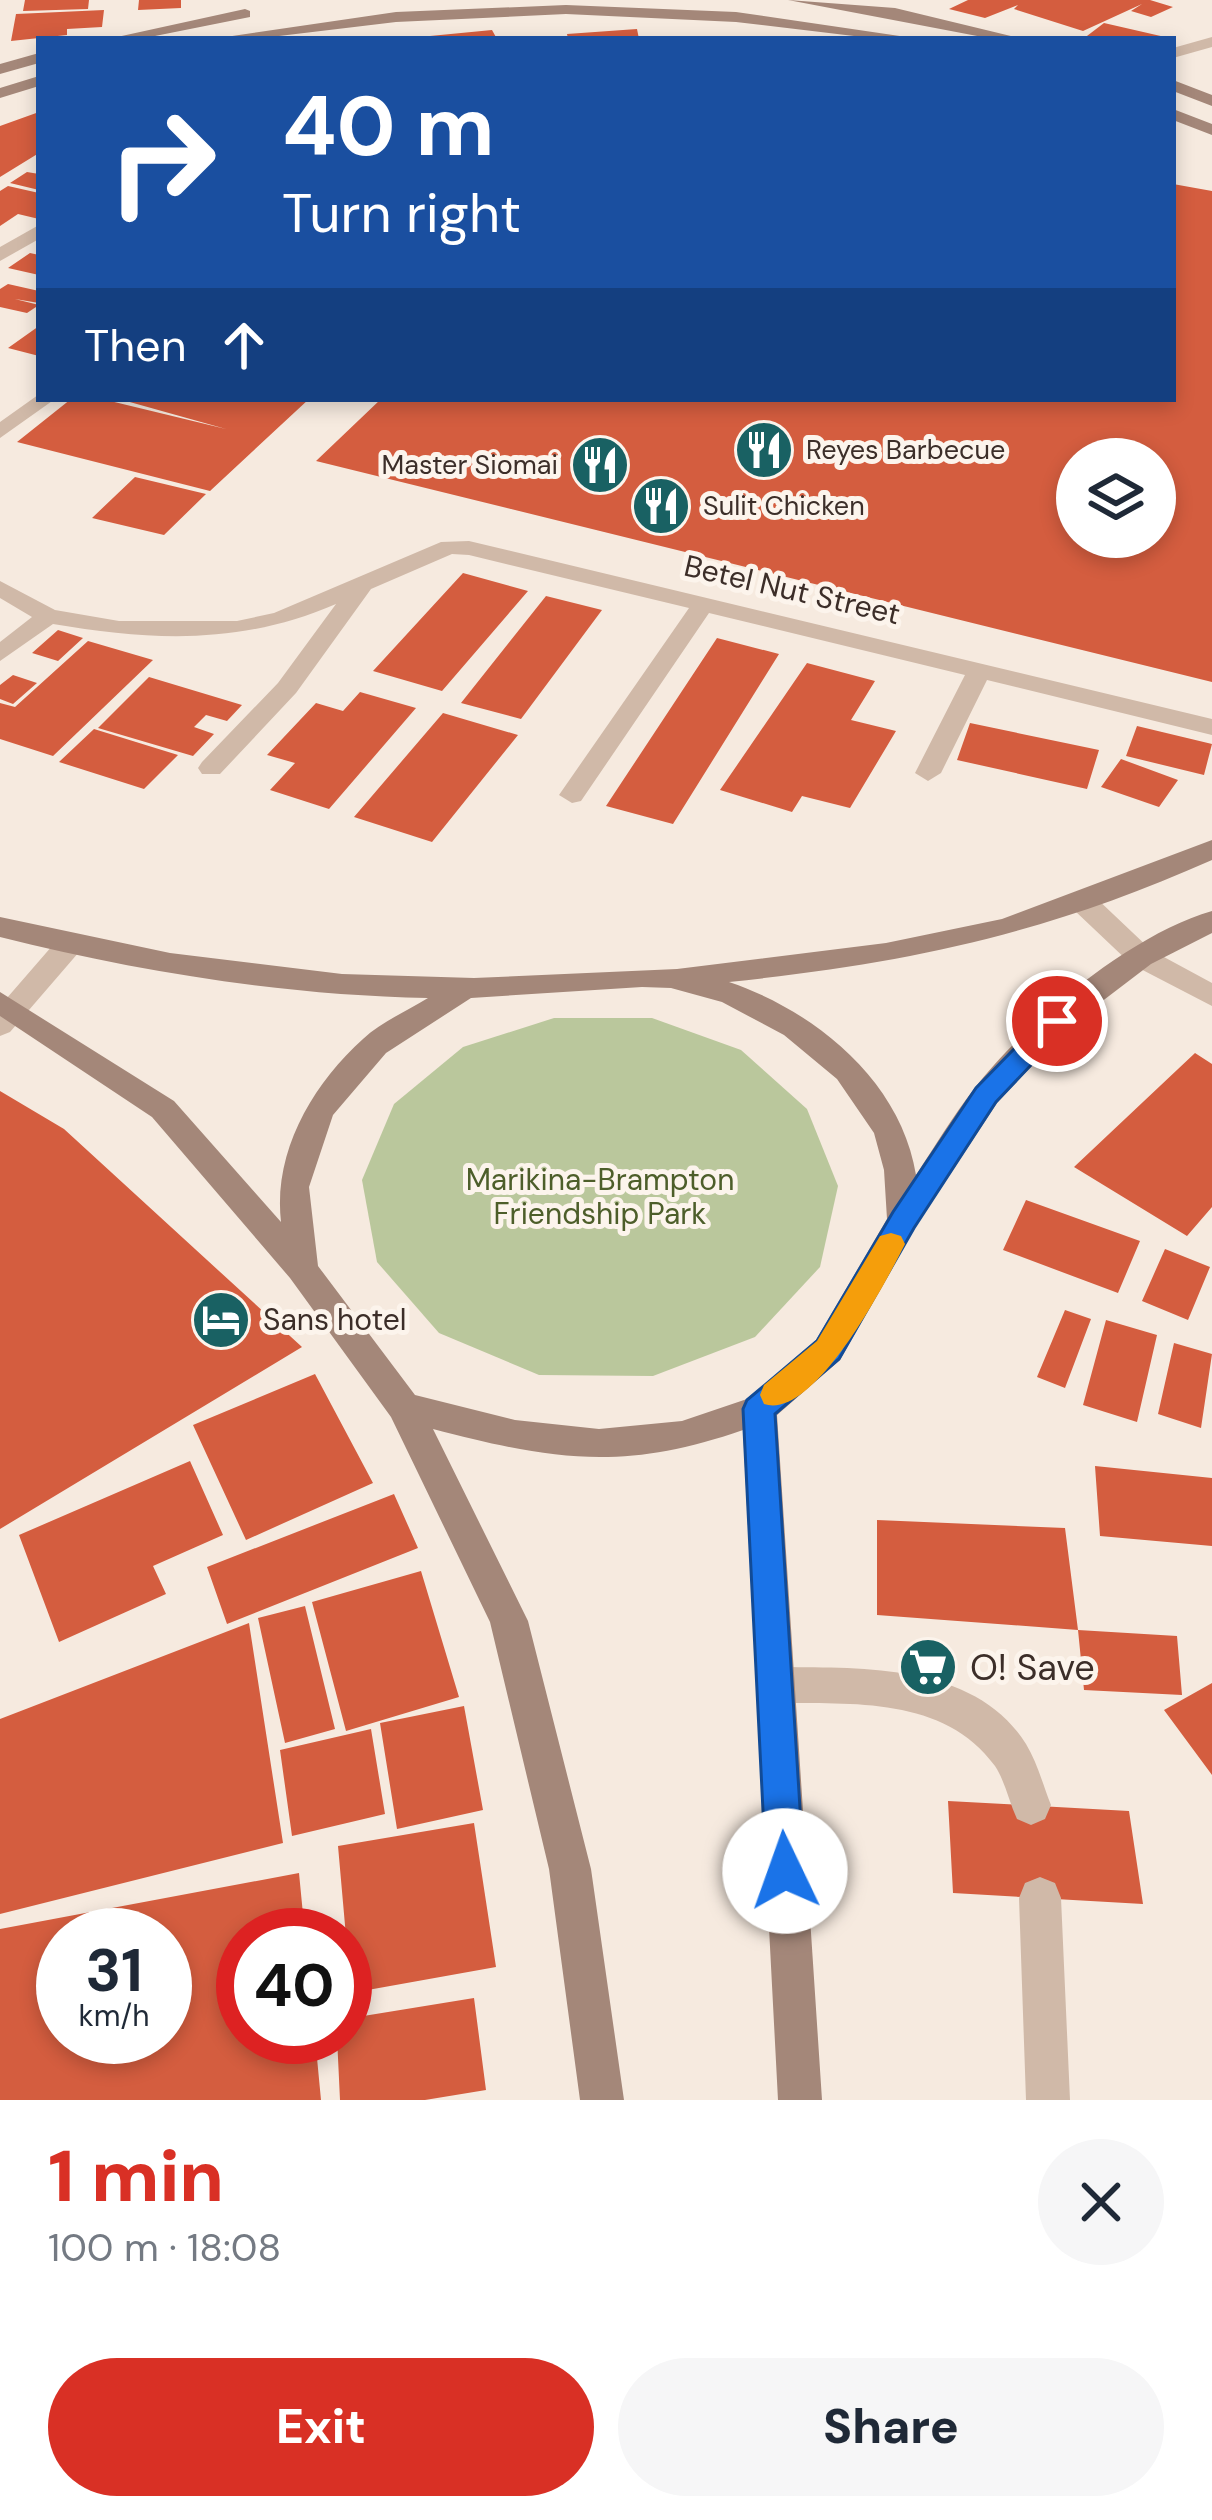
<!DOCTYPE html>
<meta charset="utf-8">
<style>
body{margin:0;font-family:"DM Sans",sans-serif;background:#f6f6f7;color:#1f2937;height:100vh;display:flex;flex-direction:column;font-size:45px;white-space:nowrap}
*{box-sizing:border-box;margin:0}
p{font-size:39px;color:#747a83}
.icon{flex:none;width:66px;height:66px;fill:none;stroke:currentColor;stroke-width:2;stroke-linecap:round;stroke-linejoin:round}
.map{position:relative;height:2100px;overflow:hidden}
.side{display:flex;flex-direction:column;background:#fff;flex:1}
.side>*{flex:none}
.banner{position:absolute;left:36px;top:36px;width:1140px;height:366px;border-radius:0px;box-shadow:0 6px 18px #0003;background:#1a4fa0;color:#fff;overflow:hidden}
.controls{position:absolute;left:1056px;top:438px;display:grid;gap:24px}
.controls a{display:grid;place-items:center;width:120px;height:120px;border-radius:50%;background:#fff;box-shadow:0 6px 18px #0003;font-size:60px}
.speed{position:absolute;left:36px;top:1908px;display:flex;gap:24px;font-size:60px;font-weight:700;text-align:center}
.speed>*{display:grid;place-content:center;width:156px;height:156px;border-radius:50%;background:#fff;box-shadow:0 6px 18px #0003;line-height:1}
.speed small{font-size:30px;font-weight:400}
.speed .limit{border:18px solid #d22;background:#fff;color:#111}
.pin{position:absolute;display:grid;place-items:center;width:102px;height:102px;color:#fff;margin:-51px;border:6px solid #fff;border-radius:50%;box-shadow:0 3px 12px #0007}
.me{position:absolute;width:132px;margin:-66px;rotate:357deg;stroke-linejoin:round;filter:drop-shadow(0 0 9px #0008)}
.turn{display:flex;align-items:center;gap:42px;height:252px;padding:0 48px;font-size:54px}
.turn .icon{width:156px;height:156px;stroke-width:2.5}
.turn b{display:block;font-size:84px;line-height:102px}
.then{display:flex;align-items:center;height:114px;padding:0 48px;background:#0003;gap:24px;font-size:45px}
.round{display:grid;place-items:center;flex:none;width:126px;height:126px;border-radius:63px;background:#f6f6f7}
.head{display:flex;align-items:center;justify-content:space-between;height:204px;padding:0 48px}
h1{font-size:72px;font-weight:800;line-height:90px;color:#d93025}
.button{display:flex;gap:24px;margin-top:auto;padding:24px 48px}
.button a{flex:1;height:138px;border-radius:72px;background:#d93025;color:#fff;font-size:48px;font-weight:800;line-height:138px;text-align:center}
.button a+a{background:#f6f6f7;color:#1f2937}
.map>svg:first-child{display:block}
</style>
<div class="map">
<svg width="1212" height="2100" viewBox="0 0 1212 2100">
<rect width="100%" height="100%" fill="#f6eadf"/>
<path fill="#bac79c" d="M 554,1018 L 652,1018 L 741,1050 L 807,1109 L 838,1186 L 820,1267 L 755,1337 L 653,1376 L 539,1375 L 439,1333 L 377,1262 L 362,1180 L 394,1104 L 463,1047 Z"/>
<path fill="#d45d3f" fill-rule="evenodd" d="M 25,0 L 89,0 L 88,9 L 23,11 Z
M 139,0 L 181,0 L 181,8 L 138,10 Z
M 968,0 L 1150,0 L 1173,7 L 1151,17 L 1131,11 L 1142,4 L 1083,31 L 1014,9 L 1018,5 L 985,18 L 949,9 Z
M 104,10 L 102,27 L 67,29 L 67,35 L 11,41 L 16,14 Z
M 1104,23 L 1165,37 L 1164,39 L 1083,39 Z
M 637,29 L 639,39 L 568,39 L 567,34 Z
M 492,30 L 497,39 L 430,39 L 430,36 Z
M 39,112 L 39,153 L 0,177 L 0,126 Z
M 27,172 L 39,174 L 39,190 L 10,183 Z
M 1173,184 L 1212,191 L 1212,682 L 316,461 L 381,399 L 1173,399 ZM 1077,459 L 1155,459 L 1155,537 L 1077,537 Z
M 8,186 L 39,193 L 39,219 L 18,214 L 0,226 L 0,191 Z
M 30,253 L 39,255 L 39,275 L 8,268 Z
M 8,284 L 39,291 L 39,303 L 15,299 L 39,305 L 27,313 L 0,307 L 0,289 Z
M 39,326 L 39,356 L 8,348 Z
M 71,399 L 102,399 L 226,429 L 119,399 L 309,399 L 210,491 L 17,442 Z
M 135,477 L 206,494 L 164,535 L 92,518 Z
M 463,573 L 528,591 L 442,691 L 373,671 Z
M 546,596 L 602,610 L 521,719 L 461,703 Z
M 58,630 L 83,638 L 58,661 L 32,653 Z
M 717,638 L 779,654 L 673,824 L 606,806 Z
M 88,641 L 153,660 L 53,756 L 0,739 L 0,703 L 15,707 Z
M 807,663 L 875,681 L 851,720 L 896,731 L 850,808 L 802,796 L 792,812 L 720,790 Z
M 13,675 L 37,683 L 13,704 L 0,699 L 0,685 Z
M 149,677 L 242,705 L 227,721 L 206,715 L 194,727 L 214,734 L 193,756 L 98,728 Z
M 360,692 L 416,708 L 329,809 L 270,790 L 295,763 L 267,755 L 316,703 L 343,711 Z
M 443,713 L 518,735 L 432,842 L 354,817 Z
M 970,723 L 1099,750 L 1087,789 L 957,760 Z
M 1137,726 L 1212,744 L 1204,775 L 1126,756 Z
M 94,729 L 178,755 L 144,789 L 59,762 Z
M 1121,759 L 1178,780 L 1159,807 L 1101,787 Z
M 1195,1053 L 1212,1064 L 1212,1207 L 1187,1236 L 1074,1167 Z
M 0,1091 L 64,1129 L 302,1347 L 0,1529 Z
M 1026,1200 L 1140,1241 L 1118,1293 L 1003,1250 Z
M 1165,1249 L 1210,1267 L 1188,1320 L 1142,1301 Z
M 1065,1310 L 1091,1319 L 1065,1388 L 1037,1377 Z
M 1106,1320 L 1157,1335 L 1137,1422 L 1083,1405 Z
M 1174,1343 L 1212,1354 L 1201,1428 L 1158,1414 Z
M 315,1374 L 373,1483 L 246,1540 L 193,1425 Z
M 190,1461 L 223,1535 L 153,1566 L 166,1594 L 59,1642 L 19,1535 Z
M 1095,1466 L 1212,1478 L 1212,1546 L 1100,1536 Z
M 394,1494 L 418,1548 L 227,1624 L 207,1567 Z
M 877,1520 L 1065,1528 L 1078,1630 L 877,1615 Z
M 421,1571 L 459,1697 L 346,1731 L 312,1602 Z
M 305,1606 L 335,1729 L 285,1743 L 258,1618 Z
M 249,1623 L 283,1843 L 0,1914 L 0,1719 Z
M 1078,1630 L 1177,1636 L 1182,1695 L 1084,1690 Z
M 1212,1683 L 1212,1775 L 1164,1710 Z
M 464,1706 L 483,1810 L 397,1829 L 380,1723 Z
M 371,1729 L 385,1814 L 292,1836 L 280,1750 Z
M 948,1801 L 1129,1811 L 1143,1904 L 953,1893 Z
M 474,1823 L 496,1967 L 351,1993 L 338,1846 Z
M 299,1873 L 305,1935 L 243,1935 L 243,2037 L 315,2037 L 321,2100 L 0,2100 L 0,1929 ZM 63,1935 L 165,1935 L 165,2037 L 63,2037 Z
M 474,1998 L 486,2090 L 425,2100 L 340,2100 L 337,2037 L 345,2037 L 345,2019 Z"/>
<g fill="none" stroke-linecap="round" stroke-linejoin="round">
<path fill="#d0b9a8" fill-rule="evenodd" d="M 775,1667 C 859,1668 975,1662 1026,1744 C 1037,1762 1043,1785 1051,1805 L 1045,1819 L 1031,1825 L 1017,1819 C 1009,1802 1005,1781 995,1766 C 944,1696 852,1704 775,1703 L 761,1698 L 756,1685 L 761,1672 Z
M 1040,1877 L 1055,1883 L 1061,1898 L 1070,2100 L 1026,2100 L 1019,1898 L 1025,1883 Z"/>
<path fill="#d0b9a8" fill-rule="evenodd" d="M 1212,37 L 1212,47 L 1173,58 L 1173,48 Z
M 39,225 L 39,239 L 0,261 L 0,247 Z
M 38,395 L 39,399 L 55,399 L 0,438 L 0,422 Z
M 469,541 L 1212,719 L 1212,735 L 987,680 L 941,773 L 928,781 L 915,773 L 965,675 L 709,613 L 581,801 L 572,803 L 559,795 L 689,608 L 469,555 L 452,554 L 371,589 L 296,693 L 220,774 L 202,774 L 198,768 L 202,762 L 278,683 L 336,604 C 241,645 153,641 53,624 L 0,661 L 0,642 L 32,617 L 0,598 L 0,581 L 55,610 L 119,621 L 237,621 L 274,613 L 441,542 Z
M 1084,894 L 1094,896 L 1151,950 L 1212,983 L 1212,1006 L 1131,964 L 1074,910 L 1070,903 Z
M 69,935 L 83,945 L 79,952 L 10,1032 L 0,1036 L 0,1006 L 59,938 Z"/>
<path fill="#a48779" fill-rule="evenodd" d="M 788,0 L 895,8 L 1023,39 L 993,39 Z
M 566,5 L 736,12 L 920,39 L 879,39 L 736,22 L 566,14 L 396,22 L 253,39 L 212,39 L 396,12 Z
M 245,9 L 250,11 L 250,17 L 140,39 L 108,39 Z
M 39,53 L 39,63 L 0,74 L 0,64 Z
M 39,76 L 39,86 L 0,98 L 0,88 Z
M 1173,80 L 1212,95 L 1212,106 L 1173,91 Z
M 1173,109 L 1212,124 L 1212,135 L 1173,120 Z
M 1212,840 L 1212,860 C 1045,934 910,963 729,982 C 815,1011 901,1081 916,1175 C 935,1146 953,1116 974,1089 C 1026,1022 1129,935 1212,911 L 1212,933 L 1151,964 L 1067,1028 L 997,1103 L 914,1229 L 840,1360 L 777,1415 L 822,2100 L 778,2100 L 743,1430 C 623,1472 552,1460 433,1429 L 528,1621 L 591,1869 L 624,2100 L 580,2100 L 549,1869 L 490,1622 L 391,1417 L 290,1278 L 152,1117 L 0,1016 L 0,992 L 174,1101 L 281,1222 C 273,1152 312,1085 363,1039 C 381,1022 407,1011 428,998 C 283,995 140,972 0,937 L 0,917 L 170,953 L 342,974 L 474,978 L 677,969 L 886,943 L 1002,919 ZM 642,987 L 671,988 L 722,1002 L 784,1035 L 837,1079 L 874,1133 L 884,1170 L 887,1219 L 816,1340 L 747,1399 L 682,1421 L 599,1429 L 515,1420 L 415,1395 L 318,1266 L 309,1187 L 333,1115 L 386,1053 L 471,998 Z"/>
</g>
<path fill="#1a73e8" stroke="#114b97" stroke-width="3" d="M 1057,1011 L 1067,1014 L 1071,1021 L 1067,1027 L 996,1102 L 914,1228 L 839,1359 L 775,1414 L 804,1871 L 798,1885 L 785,1890 L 771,1885 L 766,1871 L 743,1409 L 747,1400 L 817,1341 L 893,1212 L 976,1088 L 1048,1014 Z"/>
<path fill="#f59e0b" d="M 891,1233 L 901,1236 L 905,1244 C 886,1282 814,1421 764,1404 L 760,1395 L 764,1385 L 817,1341 L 880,1236 Z"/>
<defs>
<symbol id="restaurant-disc" viewBox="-11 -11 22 22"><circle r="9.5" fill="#196163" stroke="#fcf4ec"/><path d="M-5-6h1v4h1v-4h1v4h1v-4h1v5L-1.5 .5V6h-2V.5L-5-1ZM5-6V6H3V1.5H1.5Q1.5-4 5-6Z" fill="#fff"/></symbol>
<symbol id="hotel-disc" viewBox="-11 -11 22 22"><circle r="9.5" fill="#196163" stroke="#fcf4ec"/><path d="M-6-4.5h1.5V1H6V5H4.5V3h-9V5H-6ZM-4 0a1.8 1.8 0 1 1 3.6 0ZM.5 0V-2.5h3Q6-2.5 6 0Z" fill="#fff"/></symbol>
<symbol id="supermarket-disc" viewBox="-11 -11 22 22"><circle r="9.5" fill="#196163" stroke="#fcf4ec"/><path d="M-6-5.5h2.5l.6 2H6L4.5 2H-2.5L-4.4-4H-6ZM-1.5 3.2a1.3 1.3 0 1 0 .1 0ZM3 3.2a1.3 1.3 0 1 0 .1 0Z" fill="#fff"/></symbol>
</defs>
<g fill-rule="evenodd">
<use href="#restaurant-disc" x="731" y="417" width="66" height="66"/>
<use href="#restaurant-disc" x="567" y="432" width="66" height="66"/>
<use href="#restaurant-disc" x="628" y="473" width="66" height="66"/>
<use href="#hotel-disc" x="188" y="1287" width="66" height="66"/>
<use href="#supermarket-disc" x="895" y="1634" width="66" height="66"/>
</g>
<g text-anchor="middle" stroke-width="10" stroke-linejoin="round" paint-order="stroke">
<g font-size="27" fill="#3c2e29" stroke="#fcf4ec" text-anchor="start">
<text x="806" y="459">Reyes Barbecue</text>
<text x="558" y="474" text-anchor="end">Master Siomai</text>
<text x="703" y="515">Sulit Chicken</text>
</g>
<g font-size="30" fill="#3c2e29" stroke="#fcf4ec">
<text transform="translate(792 590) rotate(13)" y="10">Betel Nut Street</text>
</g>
<g font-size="30" fill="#4d5e2a" stroke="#fcf4ec">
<text x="600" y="1190">Marikina-Brampton<tspan x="600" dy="34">Friendship Park</tspan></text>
</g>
<g font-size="30" fill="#3c2e29" stroke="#fcf4ec" text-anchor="start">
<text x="263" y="1330">Sans hotel</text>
</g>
<g font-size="36" fill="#3c2e29" stroke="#fcf4ec" text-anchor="start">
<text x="970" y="1680">O! Save</text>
</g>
</g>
</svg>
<div class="controls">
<a><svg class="icon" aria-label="layers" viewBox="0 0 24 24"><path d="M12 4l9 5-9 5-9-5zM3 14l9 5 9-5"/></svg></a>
</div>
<div class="speed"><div>31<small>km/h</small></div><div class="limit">40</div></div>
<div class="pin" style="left:1057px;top:1021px;background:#d93025"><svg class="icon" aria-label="arrive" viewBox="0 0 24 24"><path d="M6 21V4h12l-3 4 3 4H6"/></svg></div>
<svg class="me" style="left:785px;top:1871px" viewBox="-20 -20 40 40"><circle r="19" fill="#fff"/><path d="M0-13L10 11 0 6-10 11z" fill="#1a73e8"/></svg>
<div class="banner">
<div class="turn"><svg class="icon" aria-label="right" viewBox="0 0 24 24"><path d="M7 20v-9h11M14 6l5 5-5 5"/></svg><div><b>40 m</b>Turn right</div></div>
<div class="then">Then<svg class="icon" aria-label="ahead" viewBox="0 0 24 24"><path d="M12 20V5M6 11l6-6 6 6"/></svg></div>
</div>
</div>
<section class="side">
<div class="head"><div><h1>1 min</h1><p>100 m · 18:08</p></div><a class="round"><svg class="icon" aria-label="close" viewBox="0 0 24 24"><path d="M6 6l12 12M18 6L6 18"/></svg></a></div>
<div class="button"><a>Exit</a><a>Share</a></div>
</section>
